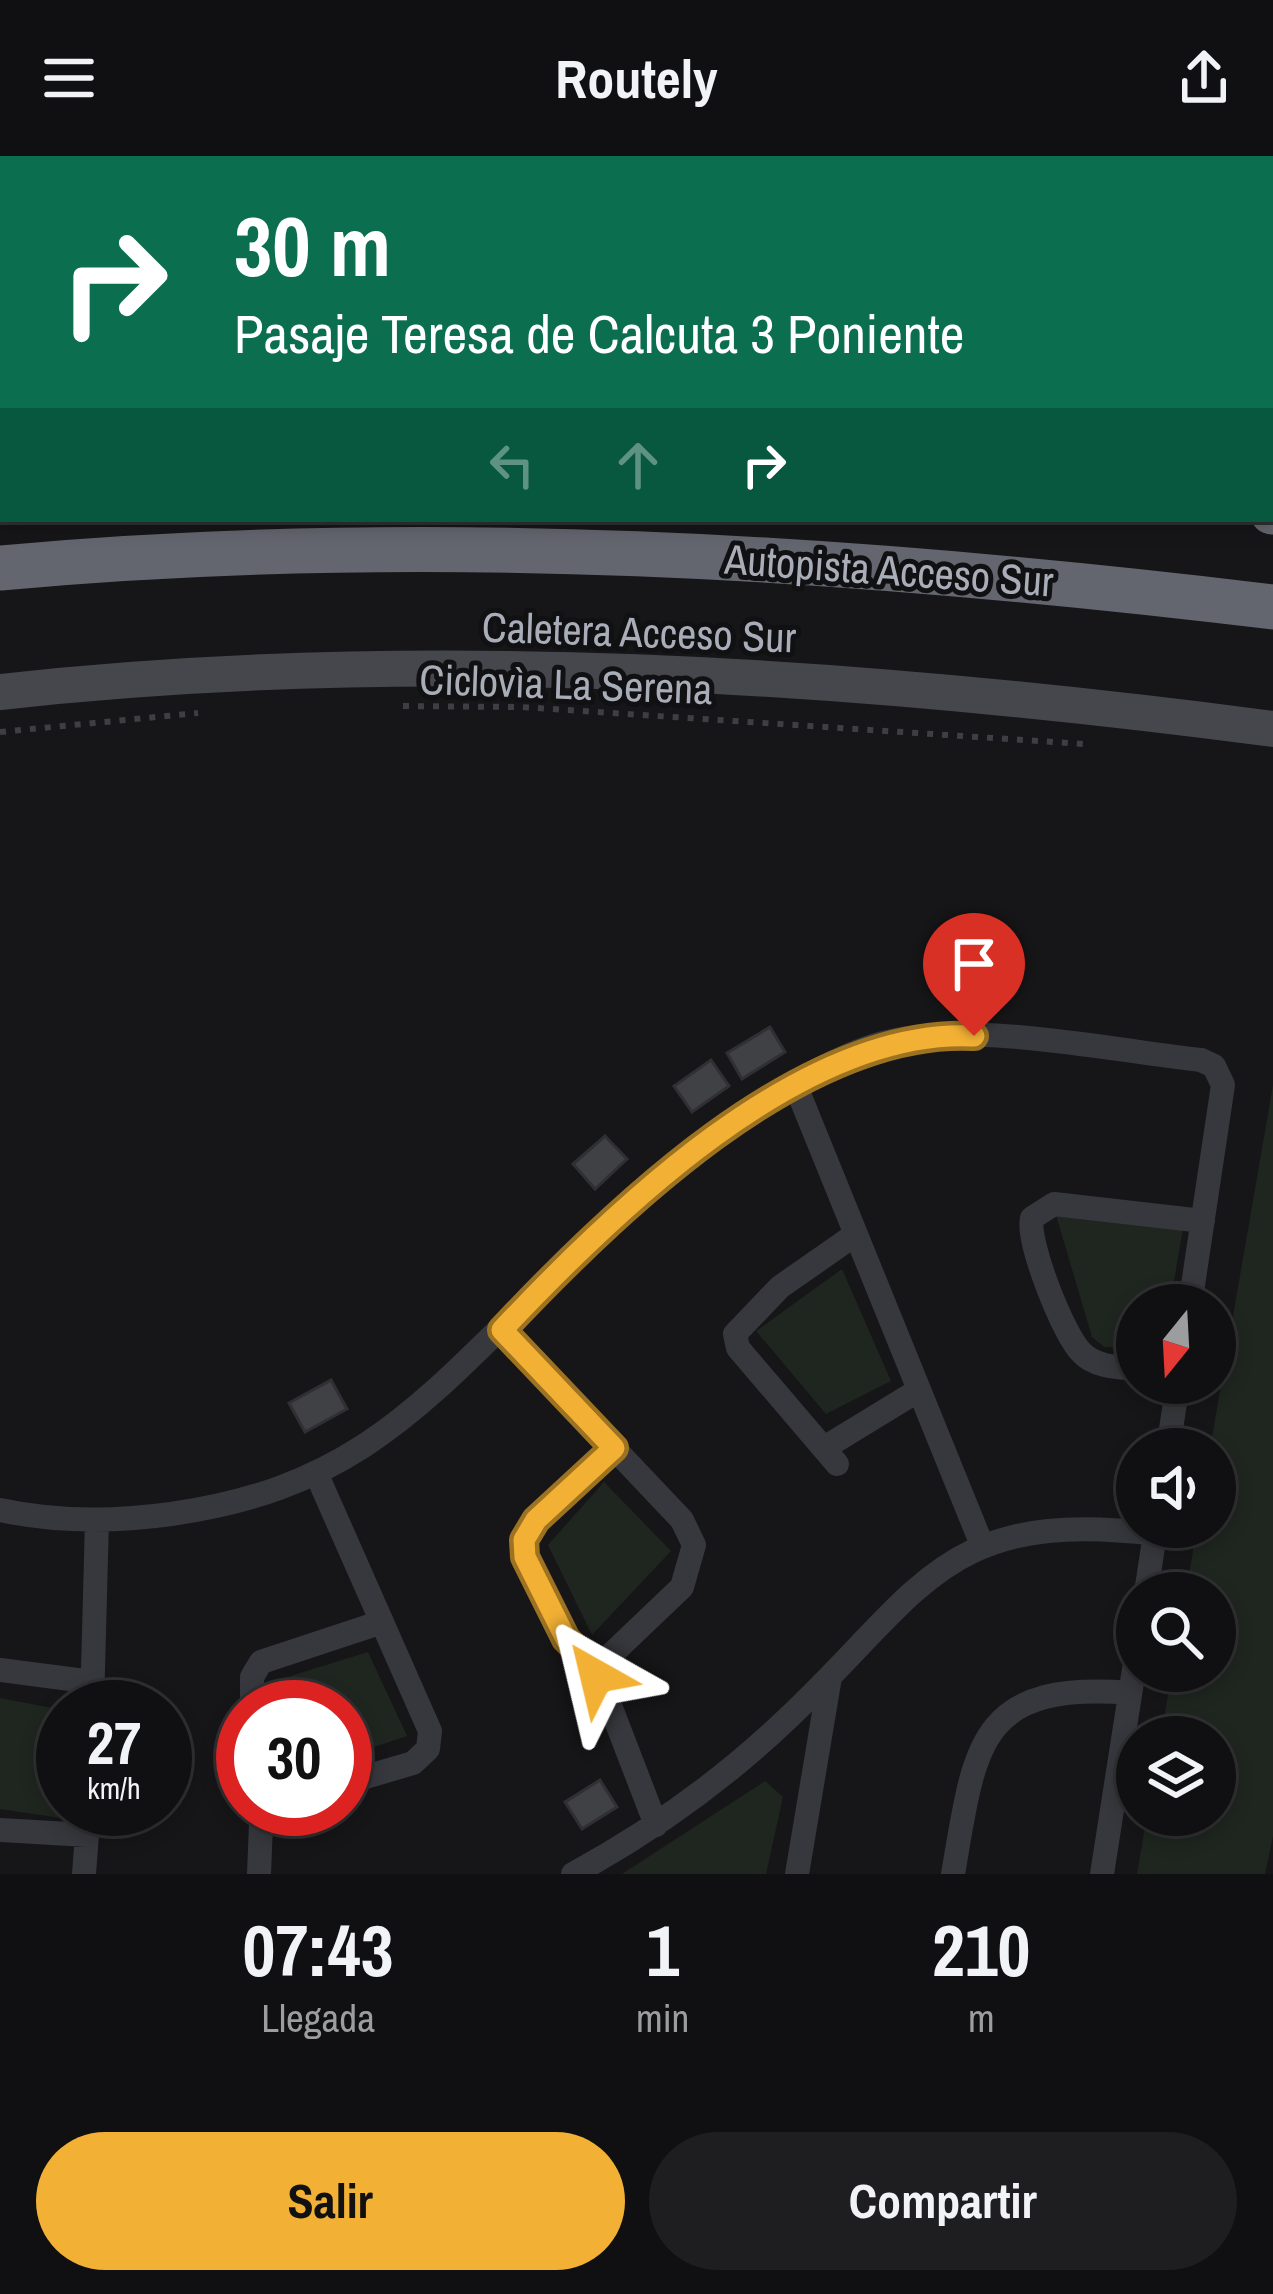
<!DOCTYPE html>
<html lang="es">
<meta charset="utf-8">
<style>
body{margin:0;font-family:"Archivo Narrow",sans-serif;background:#1e1e20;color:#f1f3f6;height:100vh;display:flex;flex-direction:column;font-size:45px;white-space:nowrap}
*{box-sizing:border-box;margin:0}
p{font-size:39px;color:#9c9d9f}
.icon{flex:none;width:66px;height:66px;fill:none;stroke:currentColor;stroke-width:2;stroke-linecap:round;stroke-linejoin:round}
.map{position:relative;height:1718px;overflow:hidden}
.details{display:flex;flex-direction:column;background:#101012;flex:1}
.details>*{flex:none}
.banner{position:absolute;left:0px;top:0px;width:1275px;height:366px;box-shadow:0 6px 18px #0003,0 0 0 3px #303032;background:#0b6e4f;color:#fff;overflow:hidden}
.needle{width:78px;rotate:198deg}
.buttons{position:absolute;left:1116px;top:1128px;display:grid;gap:24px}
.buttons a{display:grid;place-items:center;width:120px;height:120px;border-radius:50%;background:#101012;box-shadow:0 6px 18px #0003,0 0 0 3px #303032;font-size:60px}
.speed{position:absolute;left:36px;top:1524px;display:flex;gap:24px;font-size:60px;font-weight:700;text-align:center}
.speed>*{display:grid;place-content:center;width:156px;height:156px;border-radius:50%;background:#101012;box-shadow:0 6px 18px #0003,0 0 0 3px #303032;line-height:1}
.speed small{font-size:30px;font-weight:400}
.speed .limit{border:18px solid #d22;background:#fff;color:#111}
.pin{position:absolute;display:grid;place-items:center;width:102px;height:102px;color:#fff;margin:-123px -51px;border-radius:50% 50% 50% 0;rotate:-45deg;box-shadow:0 0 12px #0007}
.pin .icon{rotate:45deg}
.me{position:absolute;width:132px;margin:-66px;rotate:323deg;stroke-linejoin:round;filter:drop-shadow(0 0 9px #0008)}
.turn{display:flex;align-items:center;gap:42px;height:252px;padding:0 36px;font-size:54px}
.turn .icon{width:156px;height:156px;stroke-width:2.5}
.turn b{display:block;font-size:84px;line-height:102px}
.lanes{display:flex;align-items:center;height:114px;padding:0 36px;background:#0003;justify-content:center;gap:60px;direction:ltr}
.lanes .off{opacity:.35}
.eta{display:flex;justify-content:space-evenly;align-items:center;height:204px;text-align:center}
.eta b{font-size:72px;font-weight:800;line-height:84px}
.primary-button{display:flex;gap:24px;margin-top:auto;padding:24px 36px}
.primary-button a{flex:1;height:138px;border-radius:72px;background:#f2b134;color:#111;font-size:48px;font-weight:800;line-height:138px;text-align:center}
.primary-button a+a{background:#1e1e20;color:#f1f3f6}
header{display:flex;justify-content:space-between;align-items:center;height:156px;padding:0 36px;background:#101012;font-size:54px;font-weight:800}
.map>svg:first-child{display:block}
</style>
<header><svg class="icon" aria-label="menu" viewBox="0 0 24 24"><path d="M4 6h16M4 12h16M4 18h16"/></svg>Routely<svg class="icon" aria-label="share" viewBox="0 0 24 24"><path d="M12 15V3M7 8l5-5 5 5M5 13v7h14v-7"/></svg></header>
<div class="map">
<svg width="1273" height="1718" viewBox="0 0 1273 1718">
<rect width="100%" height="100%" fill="#161618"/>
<path fill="#222225" d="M 0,0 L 1273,0 L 1273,141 L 1272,3 L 3,3 L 0,111 Z"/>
<path fill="#1e261f" d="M 1273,929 L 1273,1680 L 1265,1718 L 1137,1718 L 1147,1659 L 1215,1659 L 1215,1581 L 1161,1581 L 1172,1515 L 1215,1515 L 1215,1437 L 1186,1437 L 1197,1371 L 1215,1371 L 1215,1293 L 1210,1293 Z
M 1056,1059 L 1183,1072 L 1170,1149 L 1137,1149 L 1137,1192 L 1104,1191 L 1092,1181 Z
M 842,1113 L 891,1225 L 826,1258 L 756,1175 Z
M 604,1326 L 671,1395 L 592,1479 L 548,1389 Z
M 368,1496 L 407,1580 L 345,1601 L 345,1551 L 285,1551 L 284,1522 Z
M 0,1542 L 63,1554 L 61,1662 L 0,1653 Z
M 765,1625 L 783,1641 L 766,1718 L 622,1718 Z"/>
<path fill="#404145" stroke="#303034" stroke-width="3" d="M 770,871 L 785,896 L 742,923 L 727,897 Z
M 711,904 L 729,930 L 692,956 L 674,930 Z
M 605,980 L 627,1003 L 595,1033 L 573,1008 Z
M 331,1224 L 347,1253 L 305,1276 L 289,1247 Z
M 600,1624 L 617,1651 L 582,1673 L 565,1646 Z"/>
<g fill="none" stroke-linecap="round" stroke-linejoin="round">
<path stroke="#3d3f44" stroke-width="6" stroke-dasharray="6 9" stroke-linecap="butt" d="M 1272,193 L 1273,193
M 403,550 L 521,551 L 1084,588
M 0,576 L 198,557"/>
<path stroke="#37383d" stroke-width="24" d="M 795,928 L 982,1389
M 502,1174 L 682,1364 L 694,1389 L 682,1431 L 596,1513 L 656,1669
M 1137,1213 C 1119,1211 1095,1211 1082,1197 C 1064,1181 1026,1084 1032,1062 L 1054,1048 L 1203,1065
M 824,1292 L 919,1234
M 1168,1293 L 1178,1227
M 837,1308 L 738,1192 L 735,1178 L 780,1131 L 856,1078
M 317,1319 L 430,1575 L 428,1593 L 413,1607 L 345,1627
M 0,1354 C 56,1366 114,1366 171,1358 C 355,1332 422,1248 547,1126 C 599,1075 655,1029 712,985 C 762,947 817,908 876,889 C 963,862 1108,894 1201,904 L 1214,910 L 1223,929 L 1190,1149
M 1146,1437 L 1156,1371
M 596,1513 L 566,1483 L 525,1401 L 524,1384 L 536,1364 L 614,1292
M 0,1514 L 93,1526
M 92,1551 L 97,1364
M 252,1551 L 252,1521 L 261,1506 L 382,1466
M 0,1674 L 87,1679
M 84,1718 L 89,1653
M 259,1718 L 261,1668 L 271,1653
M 573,1718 C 652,1675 722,1625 787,1563 C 923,1435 943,1352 1155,1378
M 797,1718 L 830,1521
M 953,1718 C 975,1590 977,1525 1130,1537
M 1102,1718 L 1137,1494"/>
<path stroke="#45474d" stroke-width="36" d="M 0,209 L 3,208
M 1272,240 L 1273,240
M 0,536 C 422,489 853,518 1273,573"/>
<path stroke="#63666e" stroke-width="45" d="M 0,318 L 3,318
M 1272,356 L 1273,356
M 0,412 C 425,373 850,400 1273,451"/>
</g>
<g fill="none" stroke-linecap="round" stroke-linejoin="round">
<defs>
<path id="route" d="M 596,1520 L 596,1513 L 566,1483 L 525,1401 L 524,1384 L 536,1364 L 614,1292 L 502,1174 C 613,1056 802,871 974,880"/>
</defs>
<use href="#route" stroke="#9d7322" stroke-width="30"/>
<use href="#route" stroke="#f2b134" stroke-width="21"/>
</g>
<g text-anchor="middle" stroke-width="10" stroke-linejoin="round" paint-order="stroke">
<g font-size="42" fill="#a8adb8" stroke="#111113">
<text transform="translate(889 414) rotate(4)" y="15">Autopista Acceso Sur</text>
<text transform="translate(639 476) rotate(2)" y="15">Caletera Acceso Sur</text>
<text transform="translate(566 528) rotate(2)" y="15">Ciclovìa La Serena</text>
</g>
</g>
</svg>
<div class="buttons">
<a><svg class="needle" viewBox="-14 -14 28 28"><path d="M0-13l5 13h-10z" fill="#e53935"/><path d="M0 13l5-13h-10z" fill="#9c9d9f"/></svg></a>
<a><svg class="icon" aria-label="sound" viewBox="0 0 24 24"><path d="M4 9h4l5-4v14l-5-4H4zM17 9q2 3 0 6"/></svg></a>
<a><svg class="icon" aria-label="search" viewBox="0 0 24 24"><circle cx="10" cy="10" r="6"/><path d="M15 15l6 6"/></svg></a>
<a><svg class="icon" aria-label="layers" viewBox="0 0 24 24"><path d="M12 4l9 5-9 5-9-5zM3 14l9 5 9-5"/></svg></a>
</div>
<div class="speed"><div>27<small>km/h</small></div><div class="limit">30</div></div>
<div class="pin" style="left:974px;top:880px;background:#d93025"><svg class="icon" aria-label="arrive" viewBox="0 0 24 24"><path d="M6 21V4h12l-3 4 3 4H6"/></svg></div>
<svg class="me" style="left:596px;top:1520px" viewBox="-20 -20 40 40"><path d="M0-17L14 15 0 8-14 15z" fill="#f2b134" stroke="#fff" stroke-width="4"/></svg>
<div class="banner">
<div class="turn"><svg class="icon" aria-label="right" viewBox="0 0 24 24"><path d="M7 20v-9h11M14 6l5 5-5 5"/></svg><div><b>30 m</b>Pasaje Teresa de Calcuta 3 Poniente</div></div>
<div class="lanes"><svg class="icon off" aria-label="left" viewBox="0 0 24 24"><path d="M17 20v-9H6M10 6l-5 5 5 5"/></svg><svg class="icon off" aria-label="ahead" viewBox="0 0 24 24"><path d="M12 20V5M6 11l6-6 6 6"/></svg><svg class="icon" aria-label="right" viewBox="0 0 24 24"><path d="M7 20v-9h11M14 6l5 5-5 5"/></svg></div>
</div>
</div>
<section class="details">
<div class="eta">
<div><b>07:43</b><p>Llegada</p></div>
<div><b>1</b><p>min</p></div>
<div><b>210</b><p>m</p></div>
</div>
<div class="primary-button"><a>Salir</a><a>Compartir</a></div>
</section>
